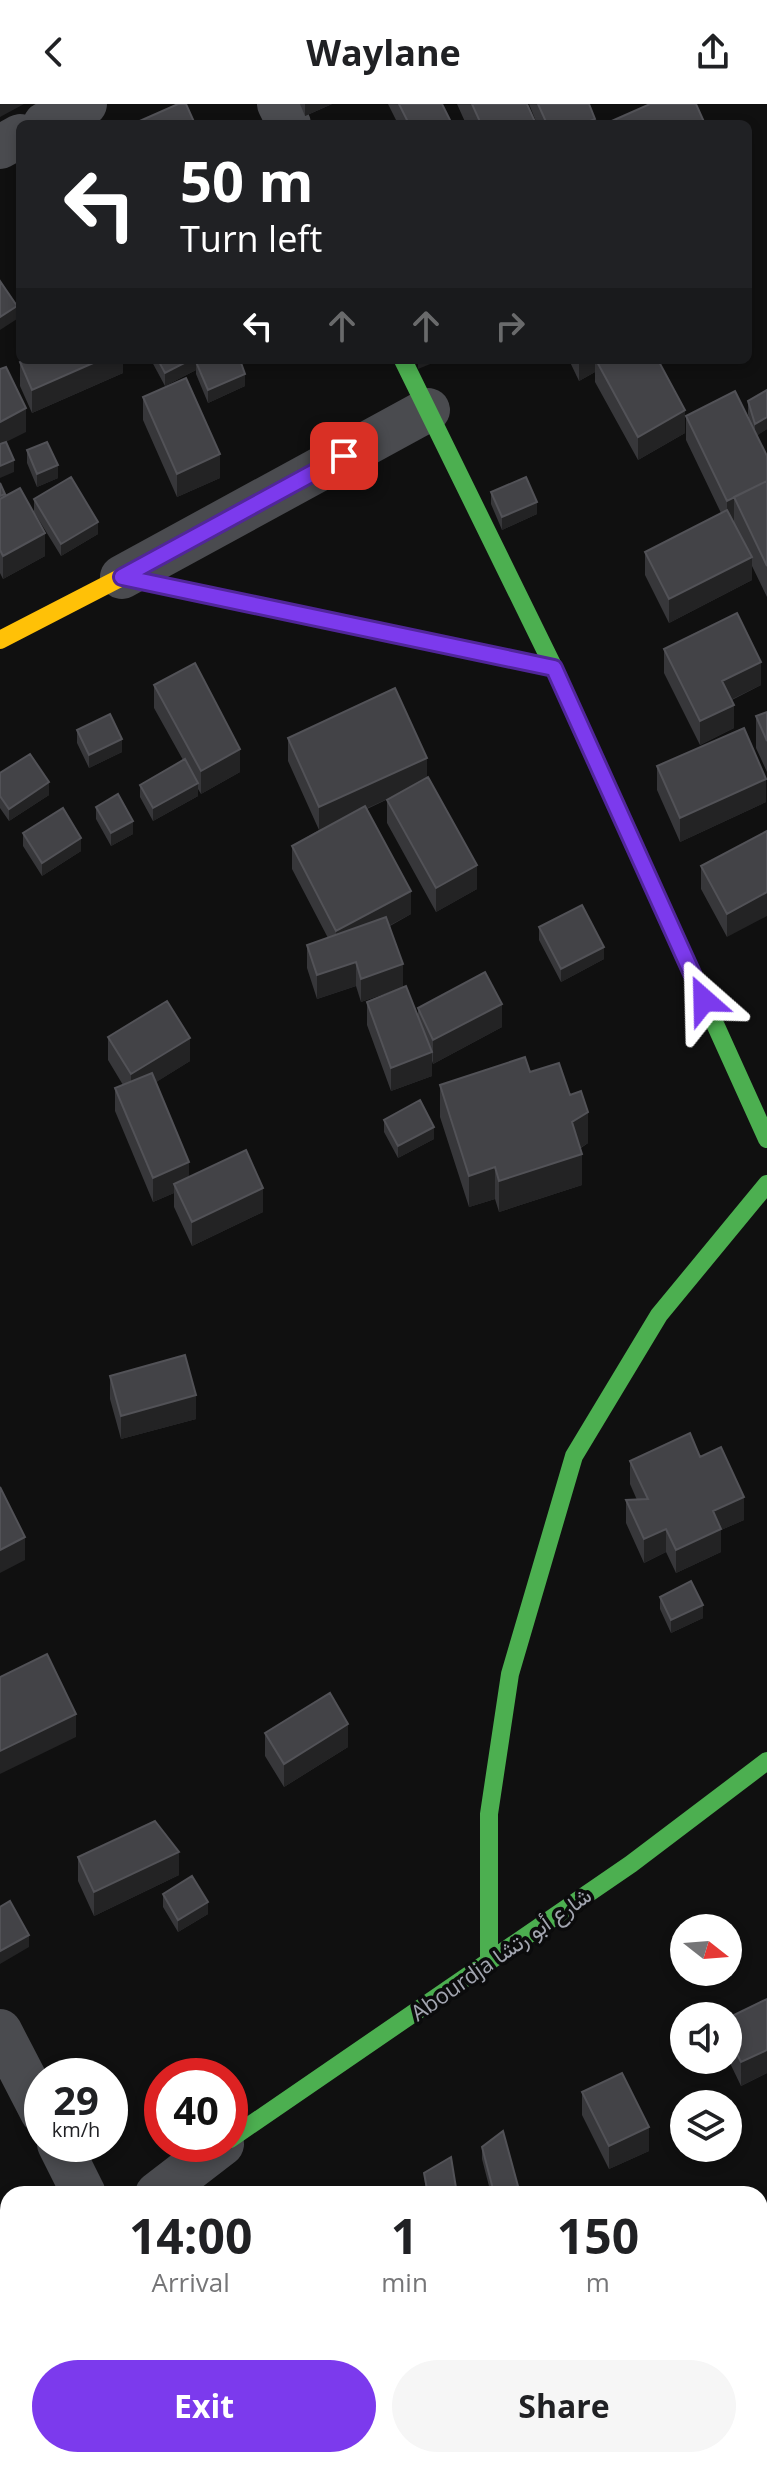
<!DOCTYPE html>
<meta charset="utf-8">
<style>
body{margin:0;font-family:"Open Sans",Vazirmatn,sans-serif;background:#f6f6f6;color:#202124;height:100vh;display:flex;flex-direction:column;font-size:30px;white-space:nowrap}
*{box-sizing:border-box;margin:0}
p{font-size:26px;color:#757577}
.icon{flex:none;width:44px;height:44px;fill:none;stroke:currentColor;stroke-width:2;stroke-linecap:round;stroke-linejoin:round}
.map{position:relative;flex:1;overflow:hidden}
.panel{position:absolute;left:0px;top:2082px;width:768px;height:282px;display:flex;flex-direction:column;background:#fff;border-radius:24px 24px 0 0;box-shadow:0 4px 12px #0003}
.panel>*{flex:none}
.hud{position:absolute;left:16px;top:16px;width:736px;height:244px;border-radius:12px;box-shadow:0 4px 12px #0003;background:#202124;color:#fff;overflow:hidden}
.needle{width:52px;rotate:107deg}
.fabs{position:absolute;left:670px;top:1810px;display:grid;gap:16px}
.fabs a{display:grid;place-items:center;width:72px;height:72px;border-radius:50%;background:#fff;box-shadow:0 4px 12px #0003;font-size:40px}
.speed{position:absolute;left:24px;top:1954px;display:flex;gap:16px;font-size:40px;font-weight:700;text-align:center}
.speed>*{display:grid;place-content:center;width:104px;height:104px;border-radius:50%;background:#fff;box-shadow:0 4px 12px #0003;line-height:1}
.speed small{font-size:20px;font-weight:400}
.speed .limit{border:12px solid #d22;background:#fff;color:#111}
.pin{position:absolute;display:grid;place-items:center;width:68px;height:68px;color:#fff;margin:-34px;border-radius:16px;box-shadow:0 4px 12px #0006}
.me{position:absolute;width:88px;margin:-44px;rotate:335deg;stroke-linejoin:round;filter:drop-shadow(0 0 6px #0008)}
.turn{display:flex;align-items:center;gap:28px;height:168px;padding:0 32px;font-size:36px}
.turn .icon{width:104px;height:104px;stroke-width:2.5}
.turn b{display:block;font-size:56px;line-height:68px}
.lanes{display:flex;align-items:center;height:76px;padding:0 32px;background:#0003;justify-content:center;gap:40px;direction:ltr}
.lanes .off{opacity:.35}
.eta{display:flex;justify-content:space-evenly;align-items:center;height:136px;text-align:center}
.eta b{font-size:48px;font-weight:700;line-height:56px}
.button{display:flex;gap:16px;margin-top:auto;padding:16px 32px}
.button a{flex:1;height:92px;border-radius:48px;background:#7c3aed;color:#fff;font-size:32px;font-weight:700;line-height:92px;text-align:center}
.button a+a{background:#f6f6f6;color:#202124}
header{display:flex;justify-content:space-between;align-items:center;height:104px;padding:0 32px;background:#fff;font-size:36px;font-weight:700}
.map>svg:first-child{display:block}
</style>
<header><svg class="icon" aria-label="back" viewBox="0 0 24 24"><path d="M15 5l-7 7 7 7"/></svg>Waylane<svg class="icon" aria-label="share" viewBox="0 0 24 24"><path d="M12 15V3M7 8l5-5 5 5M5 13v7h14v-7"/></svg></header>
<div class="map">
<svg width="767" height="2363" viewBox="0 0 767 2363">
<rect width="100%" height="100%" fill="#101010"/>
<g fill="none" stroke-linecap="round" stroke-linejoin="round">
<path stroke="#4a4b4f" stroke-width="44" d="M 279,0 L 289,20
M 45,20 L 85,0
M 0,43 L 20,32
M 122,473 L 428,306
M 0,1927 L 42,2008
M 59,2040 L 84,2090
M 157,2090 L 222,2040
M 760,2168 L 767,2164
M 0,2207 L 8,2202
M 209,2356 L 212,2363
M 367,2363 L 381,2356"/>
<path stroke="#4caf50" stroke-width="18" d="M 403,256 L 554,564 L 767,1035
M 489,1859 L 489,1710 L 510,1570 L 574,1352 L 659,1211 L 767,1080
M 230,2035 L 631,1760 L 767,1657"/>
<path stroke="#ffc107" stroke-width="18" d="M 0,536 L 122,473 L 554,564"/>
</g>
<path fill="#37373a" d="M 300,0 L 332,0 L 305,12 Z
M 388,0 L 442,0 L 452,20 L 398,20 Z
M 457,0 L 527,0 L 536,20 L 466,20 Z
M 529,0 L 589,0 L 595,20 L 537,20 Z
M 123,256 L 123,269 L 32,309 L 20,282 L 20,258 Z
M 151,256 L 240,256 L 245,282 L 208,299 L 196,270 L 196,266 L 165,282 Z
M 569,256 L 658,256 L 685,329 L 638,356 L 595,278 L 595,268 L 579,277 Z
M 767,286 L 767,325 L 757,331 L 767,352 L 767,493 L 752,462 L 752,476 L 669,519 L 645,471 L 645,448 L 721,409 L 686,336 L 686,312 L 750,318 L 748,310 L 748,297 Z
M 143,293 L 220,374 L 177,393 L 143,316 Z
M 27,346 L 58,374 L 37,383 L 27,359 Z
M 0,379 L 5,392 L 45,452 L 3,475 L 0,469 Z
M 491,388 L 537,410 L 502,426 L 491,400 Z
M 34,395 L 98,430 L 61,452 L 34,408 Z
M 664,545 L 761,581 L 732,596 L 734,624 L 700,641 L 664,569 Z
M 154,581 L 240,668 L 201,690 L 198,685 L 198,692 L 153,717 L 140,693 L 140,681 L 183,656 L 154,604 Z
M 767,608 L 767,668 L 756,644 L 756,612 Z
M 77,626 L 122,648 L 89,664 L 77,639 Z
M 288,634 L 427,673 L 477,785 L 436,808 L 387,719 L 387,696 L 388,695 L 367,705 L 411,810 L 390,822 L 403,883 L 361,898 L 356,882 L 317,895 L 307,864 L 307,841 L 328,834 L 292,765 L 292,742 L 319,726 L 288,657 Z
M 657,662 L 766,698 L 680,738 L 657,686 Z
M 0,669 L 49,691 L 9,717 L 0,704 Z
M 96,703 L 133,730 L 111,742 L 96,715 Z
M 767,727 L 727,833 L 701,785 L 701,762 Z
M 23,729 L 81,747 L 42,772 L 23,742 Z
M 539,823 L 604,855 L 561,878 L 539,836 Z
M 367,898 L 418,914 L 418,904 L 502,923 L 433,960 L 432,957 L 432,972 L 391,987 L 367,921 Z
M 108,933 L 190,957 L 156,978 L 189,1073 L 263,1108 L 192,1142 L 174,1103 L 174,1089 L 153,1098 L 115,1007 L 115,984 L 123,981 L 108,956 Z
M 530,968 L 570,991 L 588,1039 L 581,1044 L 582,1081 L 499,1108 L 495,1095 L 469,1103 L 440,1013 L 440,981 Z
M 384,1016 L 434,1035 L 398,1054 L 384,1028 Z
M 110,1272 L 196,1315 L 121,1335 L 110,1295 Z
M 700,1353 L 744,1416 L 721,1426 L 721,1448 L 676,1469 L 666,1448 L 644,1459 L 626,1419 L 626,1396 L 637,1396 L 630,1380 L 630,1357 Z
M 660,1493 L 703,1514 L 671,1529 L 660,1505 Z
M 265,1629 L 348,1643 L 284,1683 L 265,1652 Z
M 78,1753 L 179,1771 L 94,1812 L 78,1777 Z
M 163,1790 L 208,1810 L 178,1828 L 163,1803 Z
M 767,1895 L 767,1969 L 741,1982 L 728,1955 L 728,1914 Z
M 582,1988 L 649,2047 L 609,2065 L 582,2011 Z
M 482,2043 L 518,2090 L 491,2090 L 482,2055 Z
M 424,2069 L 457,2090 L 426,2090 Z
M 8,2268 L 8,2352 L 0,2333 L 0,2272 Z
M 10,2356 L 55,2356 L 58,2363 L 12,2363 Z"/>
<path fill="#232324" d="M 0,0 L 24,0 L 0,13 Z
M 305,0 L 332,0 L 305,12 Z
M 595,15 L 595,20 L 583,20 Z
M 751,125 L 751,156 L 748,158 L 748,126 Z
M 17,202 L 17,215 L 0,226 L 0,213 Z
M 100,256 L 123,256 L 123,269 L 32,309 L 32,286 Z
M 190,256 L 202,256 L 196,258 L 196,266 L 165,282 L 165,269 Z
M 418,256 L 440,256 L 418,265 Z
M 579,256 L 595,256 L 595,268 L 579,277 Z
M 245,270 L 245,282 L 208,299 L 208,286 Z
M 26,304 L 26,328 L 0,341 L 0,318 Z
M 685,306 L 685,329 L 638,356 L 638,333 Z
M 767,313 L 767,325 L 755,333 L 755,320 Z
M 220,350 L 220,374 L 177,393 L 177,370 Z
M 14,356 L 14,368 L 0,374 L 0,362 Z
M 58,361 L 58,374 L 37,383 L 37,370 Z
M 734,394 L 734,417 L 727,420 L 727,397 Z
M 537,398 L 537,410 L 502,426 L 502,413 Z
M 98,418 L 98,430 L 61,452 L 61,440 Z
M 45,429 L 45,452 L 3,475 L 3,452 Z
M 752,453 L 752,476 L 669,519 L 669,495 Z
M 761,558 L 761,581 L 722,600 L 722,577 Z
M 734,601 L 734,624 L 700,641 L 700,617 Z
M 122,635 L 122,648 L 89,664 L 89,651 Z
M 240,645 L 240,668 L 201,690 L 201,667 Z
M 427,654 L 427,677 L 319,726 L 319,703 Z
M 766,675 L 766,698 L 680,738 L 680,714 Z
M 49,678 L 49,691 L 9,717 L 9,705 Z
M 198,679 L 198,692 L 153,717 L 153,704 Z
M 133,717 L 133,730 L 111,742 L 111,729 Z
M 81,734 L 81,747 L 42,772 L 42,759 Z
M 477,761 L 477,785 L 436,808 L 436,784 Z
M 411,787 L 411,810 L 336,850 L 336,827 Z
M 767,788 L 767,812 L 727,833 L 727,810 Z
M 604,843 L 604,855 L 561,878 L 561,865 Z
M 356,858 L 356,882 L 317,895 L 317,871 Z
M 403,860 L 403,883 L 361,898 L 361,875 Z
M 502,900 L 502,923 L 433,960 L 433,936 Z
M 190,934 L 190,957 L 131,994 L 131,970 Z
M 432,948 L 432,972 L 391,987 L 391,964 Z
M 588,1008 L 588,1039 L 572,1049 L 572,1018 Z
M 434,1023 L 434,1035 L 398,1054 L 398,1042 Z
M 582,1050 L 582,1081 L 499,1108 L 499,1077 Z
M 189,1058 L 189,1082 L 174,1080 L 174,1089 L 153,1098 L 153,1074 Z
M 495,1063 L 495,1095 L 469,1103 L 469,1072 Z
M 263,1084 L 263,1108 L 192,1142 L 192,1118 Z
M 196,1291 L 196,1315 L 121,1335 L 121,1312 Z
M 744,1393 L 744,1416 L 721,1426 L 721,1448 L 676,1469 L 676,1446 L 713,1407 Z
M 666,1425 L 666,1448 L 644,1459 L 644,1435 Z
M 25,1433 L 25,1456 L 0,1469 L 0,1446 Z
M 703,1501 L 703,1514 L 671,1529 L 671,1516 Z
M 76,1610 L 76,1633 L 0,1670 L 0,1647 Z
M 348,1620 L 348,1643 L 284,1683 L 284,1660 Z
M 179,1748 L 179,1771 L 94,1812 L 94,1788 Z
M 208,1798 L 208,1810 L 178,1828 L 178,1816 Z
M 29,1831 L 29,1843 L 0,1860 L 0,1847 Z
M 767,1946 L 767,1969 L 741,1982 L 741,1958 Z
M 649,2023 L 649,2047 L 609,2065 L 609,2042 Z
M 518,2082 L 518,2090 L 494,2090 L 494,2089 Z
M 311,2356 L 327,2356 L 314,2363 L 311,2363 Z"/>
<path fill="#434347" stroke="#525257" stroke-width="2" d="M 178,0 L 186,0 L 195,20 L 133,20 Z
M 399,0 L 442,0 L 452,20 L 409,20 Z
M 472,0 L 527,0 L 536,20 L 481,20 Z
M 538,0 L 589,0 L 595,15 L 583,20 L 547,20 Z
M 650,0 L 696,0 L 705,20 L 605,20 Z
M 0,177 L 17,202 L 0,213 Z
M 26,256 L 100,256 L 32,286 L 20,258 Z
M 158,256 L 190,256 L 165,269 Z
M 200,256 L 240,256 L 245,270 L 208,286 L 196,258 Z
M 596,256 L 658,256 L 685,306 L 638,333 Z
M 6,263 L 26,304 L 0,318 L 0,265 Z
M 186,274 L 220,350 L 177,370 L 143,293 Z
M 767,286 L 767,313 L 755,320 L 748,297 Z
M 735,287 L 767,352 L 767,377 L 727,397 L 686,312 Z
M 6,338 L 14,356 L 0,362 L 0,340 Z
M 47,338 L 58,361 L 37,370 L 27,346 Z
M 71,373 L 98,418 L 61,440 L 34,395 Z
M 526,373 L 537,398 L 502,413 L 491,388 Z
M 767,377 L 767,462 L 734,393 Z
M 0,379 L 5,390 L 0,392 Z
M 20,384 L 45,429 L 3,452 L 0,446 L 0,395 Z
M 727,406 L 752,453 L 669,495 L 645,448 Z
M 737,509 L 761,558 L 722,577 L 734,601 L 700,617 L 664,545 Z
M 195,559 L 240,645 L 201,667 L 154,581 Z
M 395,584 L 427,654 L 319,703 L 288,634 Z
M 767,608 L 767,637 L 756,612 Z
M 110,610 L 122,635 L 89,651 L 77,626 Z
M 744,624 L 766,675 L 680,714 L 657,662 Z
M 30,650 L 49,678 L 9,705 L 0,692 L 0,669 Z
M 185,655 L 198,679 L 153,704 L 140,681 Z
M 428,673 L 477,761 L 436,784 L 387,696 Z
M 118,690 L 133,717 L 111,729 L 96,703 Z
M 365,702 L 411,787 L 336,827 L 292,742 Z
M 63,704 L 81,734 L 42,759 L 23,729 Z
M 767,727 L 767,788 L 727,810 L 701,762 Z
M 582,801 L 604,843 L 561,865 L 539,823 Z
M 386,813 L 403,860 L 361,875 L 356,858 L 317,871 L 307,841 Z
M 485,868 L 502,900 L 433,936 L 418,904 Z
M 406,882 L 432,948 L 391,964 L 367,898 Z
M 167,897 L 190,934 L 131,970 L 108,933 Z
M 525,953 L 530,968 L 559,959 L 570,991 L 581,987 L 588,1008 L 572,1018 L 582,1050 L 499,1077 L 495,1063 L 469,1072 L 440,981 Z
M 152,969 L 189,1058 L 153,1074 L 115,984 Z
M 420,996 L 434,1023 L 398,1042 L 384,1016 Z
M 246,1046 L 263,1084 L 192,1118 L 174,1080 Z
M 185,1251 L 196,1291 L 121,1312 L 110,1272 Z
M 690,1329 L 700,1353 L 721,1343 L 744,1393 L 713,1407 L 721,1425 L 676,1446 L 666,1425 L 644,1435 L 626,1396 L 648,1395 L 630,1357 Z
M 0,1383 L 25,1433 L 0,1446 Z
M 691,1477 L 703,1501 L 671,1516 L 660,1493 Z
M 47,1550 L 76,1610 L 0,1647 L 0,1573 Z
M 330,1589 L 348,1620 L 284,1660 L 265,1629 Z
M 155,1717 L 179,1748 L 94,1788 L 78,1753 Z
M 192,1772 L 208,1798 L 178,1816 L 163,1790 Z
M 10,1797 L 29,1831 L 0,1847 L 0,1803 Z
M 767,1895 L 767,1946 L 741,1958 L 728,1932 L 728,1914 Z
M 622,1969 L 649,2023 L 609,2042 L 582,1988 Z
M 503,2027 L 518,2082 L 494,2089 L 482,2043 Z
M 451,2053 L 457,2090 L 428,2090 L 424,2069 Z
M 8,2268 L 8,2329 L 0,2310 L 0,2272 Z
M 19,2356 L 55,2356 L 58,2363 L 22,2363 Z"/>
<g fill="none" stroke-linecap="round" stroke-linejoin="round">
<defs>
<path id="route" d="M 344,352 L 122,473 L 554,564 L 704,896"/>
</defs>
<use href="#route" stroke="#51269a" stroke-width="20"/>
<use href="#route" stroke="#7c3aed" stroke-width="14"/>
</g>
<g text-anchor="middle" stroke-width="7" stroke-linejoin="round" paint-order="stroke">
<g font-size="22" fill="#a2a5b0" stroke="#0b0b0c">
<text transform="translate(501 1850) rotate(-35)" y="8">Abourdja شارع أبو رتشا</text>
</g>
</g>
</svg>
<div class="fabs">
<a><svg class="needle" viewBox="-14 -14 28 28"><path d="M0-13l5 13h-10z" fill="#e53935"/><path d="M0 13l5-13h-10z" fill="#757577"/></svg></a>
<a><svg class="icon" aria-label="sound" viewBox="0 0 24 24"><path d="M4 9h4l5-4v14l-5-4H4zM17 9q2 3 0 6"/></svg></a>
<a><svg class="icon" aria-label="layers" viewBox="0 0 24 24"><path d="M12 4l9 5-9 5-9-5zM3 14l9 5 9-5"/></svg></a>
</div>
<div class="speed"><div>29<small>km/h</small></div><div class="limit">40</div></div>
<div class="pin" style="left:344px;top:352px;background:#d93025"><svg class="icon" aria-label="arrive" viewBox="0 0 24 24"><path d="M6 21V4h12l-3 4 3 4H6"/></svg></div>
<svg class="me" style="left:704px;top:896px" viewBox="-20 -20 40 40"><path d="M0-17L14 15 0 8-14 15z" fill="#7c3aed" stroke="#fff" stroke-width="4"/></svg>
<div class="hud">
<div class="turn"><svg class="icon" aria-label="left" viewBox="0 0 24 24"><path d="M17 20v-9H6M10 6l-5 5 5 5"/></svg><div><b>50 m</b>Turn left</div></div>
<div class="lanes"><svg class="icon" aria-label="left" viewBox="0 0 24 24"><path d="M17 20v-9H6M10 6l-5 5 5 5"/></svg><svg class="icon off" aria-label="ahead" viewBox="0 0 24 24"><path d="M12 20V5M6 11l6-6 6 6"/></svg><svg class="icon off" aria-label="ahead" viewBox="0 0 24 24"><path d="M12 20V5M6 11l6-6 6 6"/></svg><svg class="icon off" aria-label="right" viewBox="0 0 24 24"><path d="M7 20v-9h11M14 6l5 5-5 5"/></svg></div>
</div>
<section class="panel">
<div class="eta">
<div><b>14:00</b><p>Arrival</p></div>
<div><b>1</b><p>min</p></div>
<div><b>150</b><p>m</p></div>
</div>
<div class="button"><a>Exit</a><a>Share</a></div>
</section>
</div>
